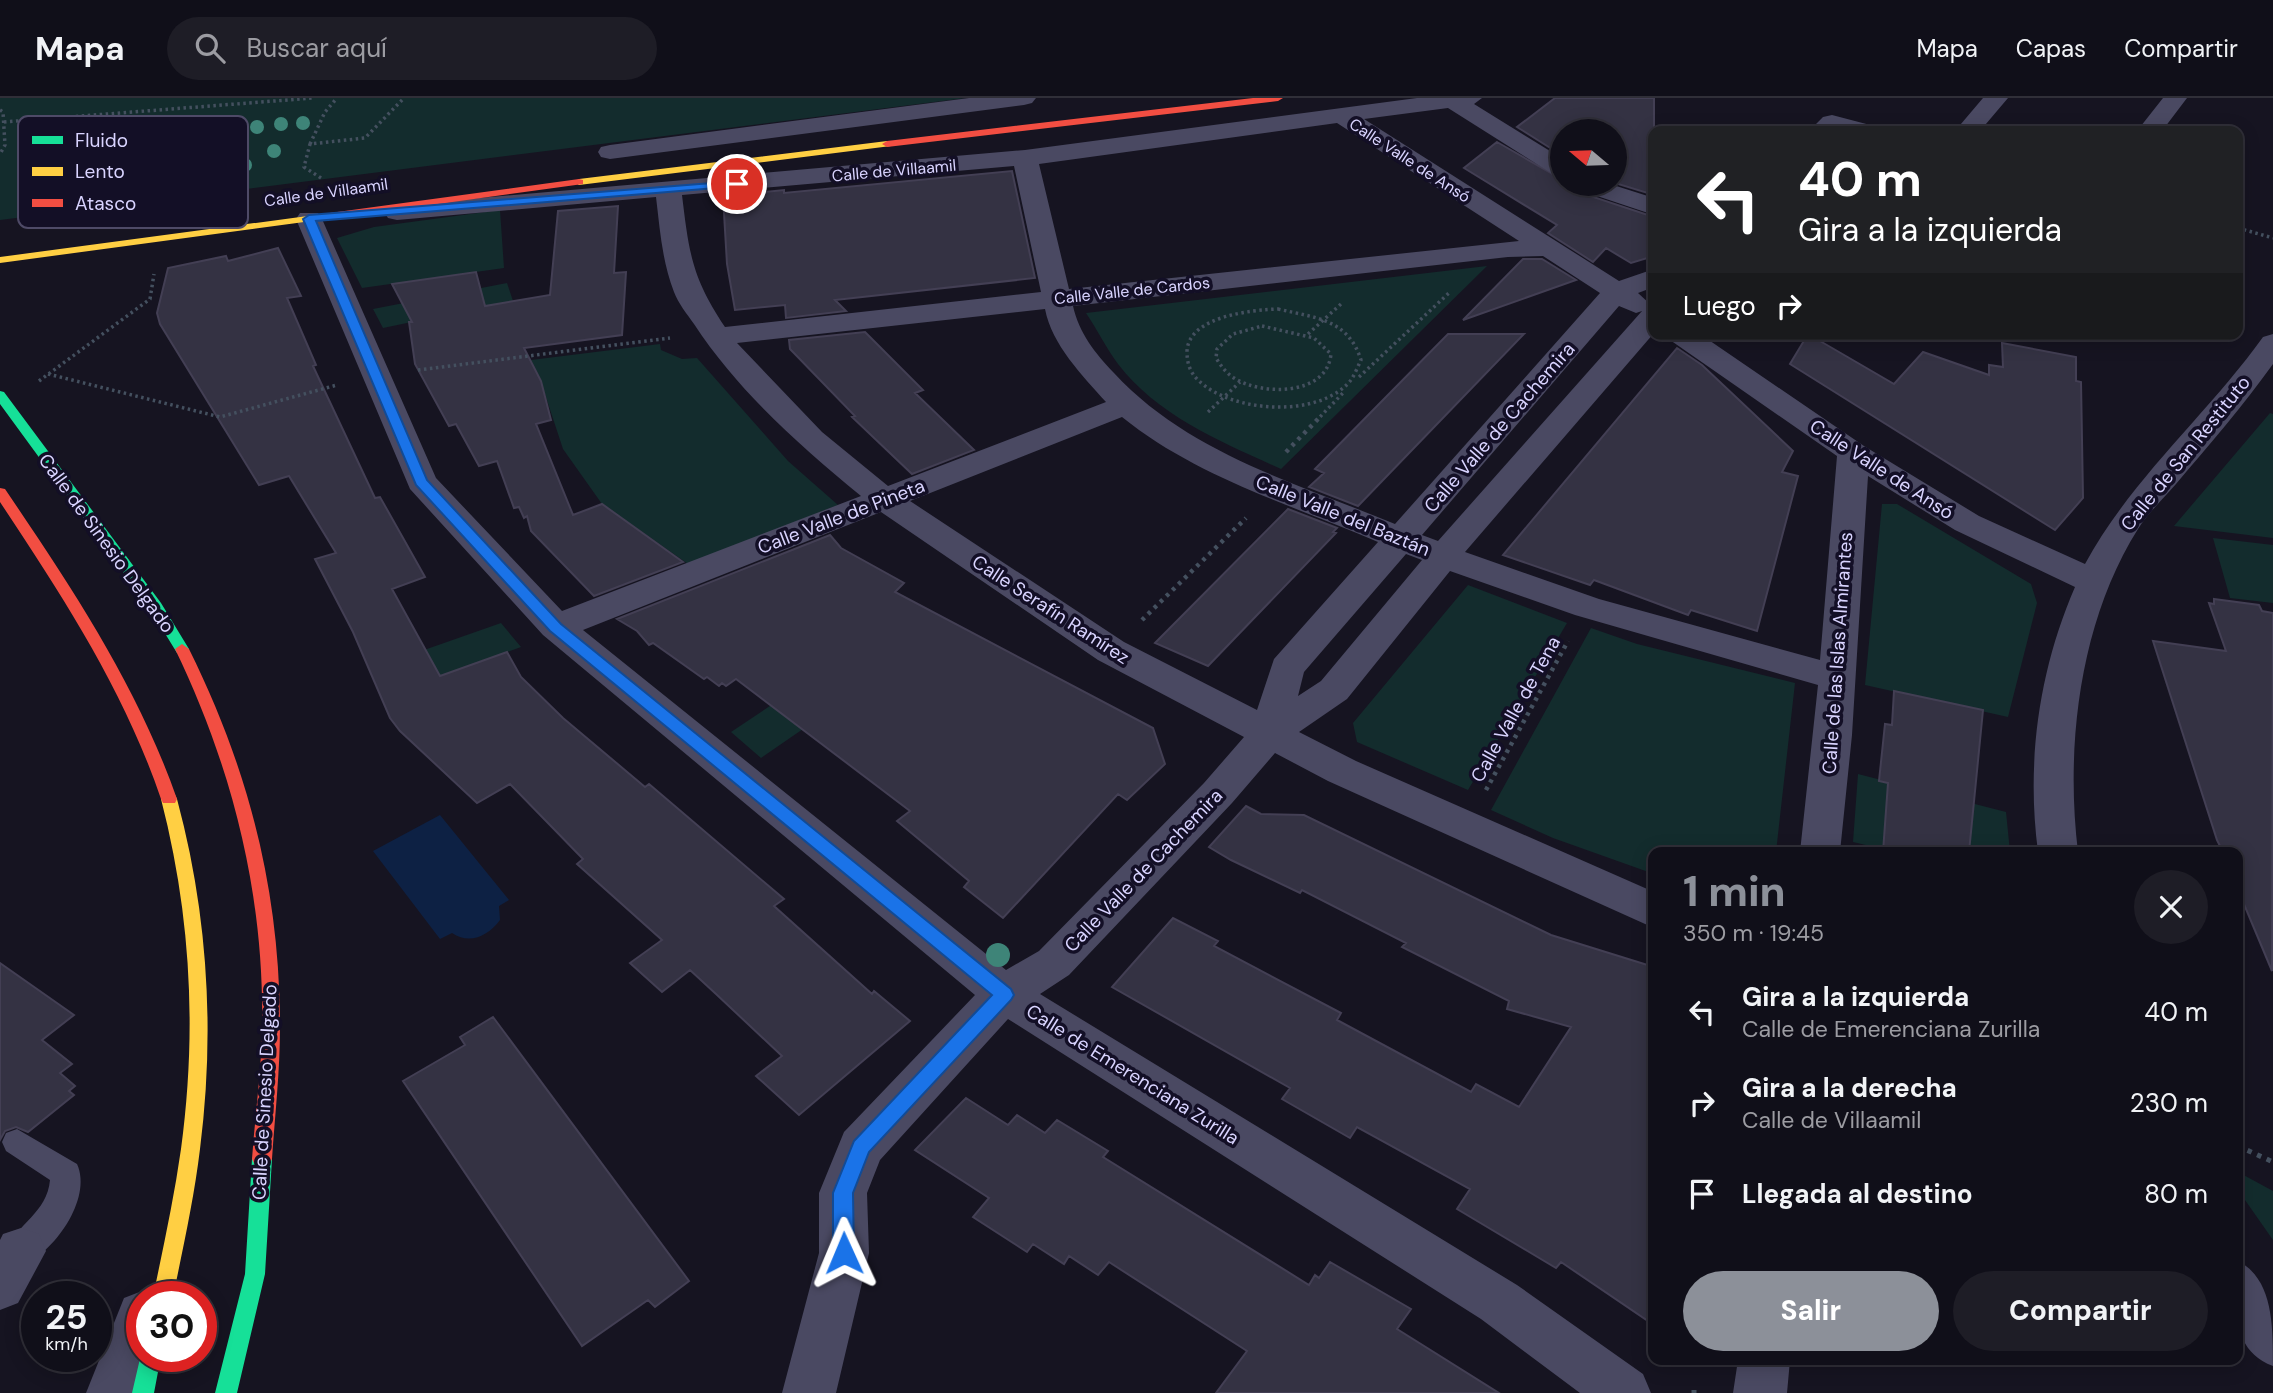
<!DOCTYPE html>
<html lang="es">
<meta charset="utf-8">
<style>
body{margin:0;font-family:"DM Sans",sans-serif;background:#1e1d26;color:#f1f3f6;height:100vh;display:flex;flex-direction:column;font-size:26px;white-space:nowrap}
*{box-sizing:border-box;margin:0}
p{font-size:23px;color:#9c9ca2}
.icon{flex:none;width:38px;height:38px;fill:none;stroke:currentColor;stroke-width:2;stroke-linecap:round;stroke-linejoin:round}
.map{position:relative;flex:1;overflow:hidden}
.drawer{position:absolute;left:1648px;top:749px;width:595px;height:518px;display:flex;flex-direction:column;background:#100f19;border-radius:14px;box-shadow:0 4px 18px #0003,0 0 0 2px #302f38}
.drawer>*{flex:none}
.guide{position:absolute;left:1648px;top:28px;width:595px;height:214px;border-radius:14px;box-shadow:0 4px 18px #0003,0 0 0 2px #302f38;background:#202124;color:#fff;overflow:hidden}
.needle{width:46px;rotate:289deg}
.buttons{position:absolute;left:1550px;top:21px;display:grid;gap:14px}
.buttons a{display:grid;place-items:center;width:77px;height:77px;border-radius:50%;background:#100f19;box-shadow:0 4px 18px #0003,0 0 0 2px #302f38;font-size:35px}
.speed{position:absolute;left:21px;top:1183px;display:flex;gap:14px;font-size:35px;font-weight:700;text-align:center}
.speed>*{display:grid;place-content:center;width:91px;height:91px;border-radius:50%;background:#100f19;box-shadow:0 4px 18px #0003,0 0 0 2px #302f38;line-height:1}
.speed small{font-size:18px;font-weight:400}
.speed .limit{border:10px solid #d22;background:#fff;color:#111}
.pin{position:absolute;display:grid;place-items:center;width:60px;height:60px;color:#fff;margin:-30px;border:4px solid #fff;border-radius:50%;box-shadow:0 2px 7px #0007}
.me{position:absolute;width:77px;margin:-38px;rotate:359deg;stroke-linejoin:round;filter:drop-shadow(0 0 5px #0008)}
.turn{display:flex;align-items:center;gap:24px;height:147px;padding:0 35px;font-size:32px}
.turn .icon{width:91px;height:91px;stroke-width:2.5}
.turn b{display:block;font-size:49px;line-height:60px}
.then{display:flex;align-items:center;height:66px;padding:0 35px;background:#0003;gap:14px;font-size:26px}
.round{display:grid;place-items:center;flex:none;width:74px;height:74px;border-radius:37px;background:#1e1d26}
.overview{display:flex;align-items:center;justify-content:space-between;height:119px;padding:0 35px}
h1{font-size:42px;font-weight:800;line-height:52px;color:#8c9099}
.cta{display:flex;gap:14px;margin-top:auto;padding:14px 35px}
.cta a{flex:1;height:80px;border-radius:42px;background:#8c9099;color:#fff;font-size:28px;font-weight:800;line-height:80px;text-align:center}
.cta a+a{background:#1e1d26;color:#f1f3f6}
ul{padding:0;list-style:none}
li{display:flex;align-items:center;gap:21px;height:91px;padding:0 35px}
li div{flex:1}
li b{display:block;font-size:26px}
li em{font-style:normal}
header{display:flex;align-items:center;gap:42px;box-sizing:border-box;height:98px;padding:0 35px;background:#100f19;border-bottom:2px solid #302f38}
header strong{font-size:33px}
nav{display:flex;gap:38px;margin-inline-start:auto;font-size:24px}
.search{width:490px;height:63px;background:#1e1d26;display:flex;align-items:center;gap:18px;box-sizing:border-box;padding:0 24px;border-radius:38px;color:#9c9ca2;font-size:26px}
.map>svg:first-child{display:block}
</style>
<header>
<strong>Mapa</strong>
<div class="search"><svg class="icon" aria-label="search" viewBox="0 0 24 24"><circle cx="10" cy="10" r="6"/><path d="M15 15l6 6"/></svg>Buscar aquí</div>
<nav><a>Mapa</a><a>Capas</a><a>Compartir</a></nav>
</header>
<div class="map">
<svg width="2273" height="1295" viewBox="0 0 2273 1295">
<rect width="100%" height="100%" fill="#161421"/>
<path fill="#132c2d" d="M 0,0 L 966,0 L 0,122 Z
M 500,112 L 504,170 L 362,190 L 337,140 L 374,129 Z
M 1487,168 L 1281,371 C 1222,344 1159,319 1118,266 C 1106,250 1097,231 1086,215 Z
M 507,185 L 513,203 L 383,230 L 373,211 Z
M 660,246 L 661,252 L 682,261 L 697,260 L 788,363 L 838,407 L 688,466 L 602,406 L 563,351 L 540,281 L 531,262 Z
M 2270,315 L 2273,316 L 2273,440 L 2174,428 Z
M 1882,406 L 1897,406 L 2031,486 L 2037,505 L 2008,619 L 1865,587 Z
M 2213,440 L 2273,447 L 2273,505 L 2230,500 Z
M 1468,487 L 1567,525 L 1468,692 L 1357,644 L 1353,625 Z
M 501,525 L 521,549 L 384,599 L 370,571 Z
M 1591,530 L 1637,546 L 1795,585 L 1776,754 L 1654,754 L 1654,776 L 1553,740 L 1491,712 Z
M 840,561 L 803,631 L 761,660 L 731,634 Z
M 1858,676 L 2006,714 L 2010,754 L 1895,754 L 1853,744 Z
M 2238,1074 L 2273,1093 L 2273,1142 L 2238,1092 Z"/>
<path fill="#0d2144" d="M 440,717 L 509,802 L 499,808 L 500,822 C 488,838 470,847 452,835 L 440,841 L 373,753 Z"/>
<path fill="#343243" stroke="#433f54" stroke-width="2" d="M 1555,0 L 1654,0 L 1654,97 L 1615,85 L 1615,33 L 1563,33 L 1563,58 L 1517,29 Z
M 1497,44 L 1563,82 L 1563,86 L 1569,86 L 1575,93 L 1654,119 L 1654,158 L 1631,165 L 1606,150 L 1593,164 L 1548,135 L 1557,127 L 1464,70 Z
M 1012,73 L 1035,180 L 835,202 L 846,213 L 786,220 L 785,207 L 735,212 L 727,166 L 723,98 L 784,92 L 784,95 Z
M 618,108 L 614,175 L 626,174 L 622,237 L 524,250 L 541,283 L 551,322 L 536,326 L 573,417 L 602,406 L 683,464 L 594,498 L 531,433 L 527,418 L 524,420 L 519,409 L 514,410 L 497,363 L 479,368 L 456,326 L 449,328 L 415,266 L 409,224 L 412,224 L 392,186 L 476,174 L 485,208 L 550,197 L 558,113 Z
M 278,150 L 301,198 L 287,200 L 316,267 L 313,268 L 375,400 L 380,399 L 425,479 L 392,491 L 440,578 L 507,554 L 521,579 L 563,620 L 645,689 L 649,686 L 784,801 L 774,808 L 872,896 L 874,893 L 910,923 L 799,1017 L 756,978 L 782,958 L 716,896 L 690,872 L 662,894 L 630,865 L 662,842 L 577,766 L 583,761 L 510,686 L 477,705 L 400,633 L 390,620 L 353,534 L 315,461 L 336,455 L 289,378 L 259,387 L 160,226 L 157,215 L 168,170 L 226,158 L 228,163 Z
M 1523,161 L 1542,161 L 1576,182 L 1463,222 Z
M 865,234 L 923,292 L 915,295 L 974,352 L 912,376 L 852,319 L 855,318 L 790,251 L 789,242 Z
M 1448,236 L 1524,236 L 1358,408 L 1309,389 L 1324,375 L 1315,371 Z
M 1808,236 L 1894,286 L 1923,254 L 1989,277 L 1989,267 L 2003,269 L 2002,245 L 2076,259 L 2076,283 L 2081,284 L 2083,400 L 2055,432 L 1790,266 Z
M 1677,250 L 1702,267 L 1793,353 L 1782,374 L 1798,378 L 1757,533 L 1691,512 L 1688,517 L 1594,482 L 1590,487 L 1503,457 Z
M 1288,411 L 1337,430 L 1333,434 L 1336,435 L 1208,568 L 1155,545 Z
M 830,437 L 841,450 L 904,485 L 895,494 L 1153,630 L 1165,666 L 1127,702 L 1118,696 L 1003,820 L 964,789 L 969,783 L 897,723 L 910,713 L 736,581 L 726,588 L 722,585 L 719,588 L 707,579 L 704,581 L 653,545 L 649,547 L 637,533 L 617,521 Z
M 2214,501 L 2259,507 L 2262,513 L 2273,515 L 2272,873 L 2238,792 L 2238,754 L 2223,754 L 2217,742 L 2153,543 L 2226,553 L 2209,505 L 2214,506 Z
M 1894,593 L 1983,612 L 1969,754 L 1883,754 L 1888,685 L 1879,683 L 1885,626 L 1892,627 Z
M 1246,708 L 1261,716 L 1304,717 L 1551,837 L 1654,869 L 1654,1227 L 1561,1164 L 1556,1170 L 1457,1111 L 1470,1091 L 1357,1029 L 1350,1040 L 1282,1001 L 1290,990 L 1112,889 L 1173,820 L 1218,843 L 1214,848 L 1341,915 L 1337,922 L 1471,994 L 1476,986 L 1519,1009 L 1571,929 L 1507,911 L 1509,903 L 1402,849 L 1406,845 L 1302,792 L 1300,795 L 1231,762 L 1209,749 Z
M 0,865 L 74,917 L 42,942 L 72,966 L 60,975 L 75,988 L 69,993 L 74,997 L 28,1034 L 16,1029 L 5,1033 L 0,1042 Z
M 493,919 L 689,1183 L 655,1209 L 648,1202 L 582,1248 L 403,983 L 465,947 L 460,939 Z
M 966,1000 L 1008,1027 L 1017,1017 L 1045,1035 L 1057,1022 L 1108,1053 L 1103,1059 L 1309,1187 L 1315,1177 L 1319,1180 L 1330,1164 L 1411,1211 L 1397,1231 L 1499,1295 L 1216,1295 L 1247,1253 L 1109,1164 L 1098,1177 L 1069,1158 L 1064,1166 L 1033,1146 L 1027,1154 L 973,1119 L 989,1100 L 915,1052 Z"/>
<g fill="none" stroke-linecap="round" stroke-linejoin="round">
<path stroke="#44505f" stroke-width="3.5" stroke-dasharray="2.5 3.5" stroke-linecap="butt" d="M 0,12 L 3,14 L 5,47 L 0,56
M 4,24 L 313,0
M 310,46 L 325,14 L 337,0
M 321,80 L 304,69 L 310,46 L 365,40 L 404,0
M 2238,130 L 2273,140
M 1278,211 C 1316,220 1348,221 1361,262 C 1358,268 1355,276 1351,282 C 1320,321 1231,315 1198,282 C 1189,273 1187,264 1187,253 C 1189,218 1252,212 1278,211 Z
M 1262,228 L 1314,240 L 1331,256 C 1327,298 1262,298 1234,280 C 1226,275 1221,268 1216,260 L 1217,251 L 1233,236 Z
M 1308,236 L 1341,206
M 418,272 L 670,240
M 48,276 L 220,319 L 337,287
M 1359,279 L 1450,194
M 39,283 L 150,201 L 154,176
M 1208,314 L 1240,284
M 1316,323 L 1343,295"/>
<path stroke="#44505f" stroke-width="4.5" stroke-dasharray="3.5 5" stroke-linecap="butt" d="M 1286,354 L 1318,321
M 1142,522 L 1246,420
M 1486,692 L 1568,543"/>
<path stroke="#44505f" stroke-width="5" stroke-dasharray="4.5 6" stroke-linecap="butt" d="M 2238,1048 L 2273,1064
M 1694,1292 L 1694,1295"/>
<path fill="#4a4962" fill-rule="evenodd" d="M 17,1031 L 77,1066 C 93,1101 53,1156 21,1168 L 10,1164 L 5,1153 C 17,1126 47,1115 50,1082 L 6,1053 L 2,1044 L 6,1035 Z"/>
<path fill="#4a4962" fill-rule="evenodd" d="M 969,0 L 1036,0 L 1032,5 L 1024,7 L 610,61 L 601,59 L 598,54 L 601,49 L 610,47 Z
M 1417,0 L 1482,0 L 1474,6 L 1563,61 L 1563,80 L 1554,77 L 1448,10 L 1364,21 L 1619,183 L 1654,171 L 1654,189 L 1638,195 L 1650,206 L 1647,210 L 1654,208 L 1654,235 L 1465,454 L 1599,501 L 1820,562 L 1837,358 L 1670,242 L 1666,236 L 1700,236 L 1864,348 L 1979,418 L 2085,466 C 2131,381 2207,317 2263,239 L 2273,236 L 2273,266 C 2243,308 2209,347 2176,386 C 2163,401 2148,415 2138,431 C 2080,523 2065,647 2078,754 L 2038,754 C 2026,664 2039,572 2075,489 L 1955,432 L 1868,378 L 1852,637 L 1840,754 L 1800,754 L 1818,587 L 1575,517 L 1450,473 L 1347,601 L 1299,634 L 1356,663 L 1654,794 L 1654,830 L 1328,683 L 1275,655 L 1232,705 L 1069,877 L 1040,896 L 1517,1187 L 1643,1276 L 1651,1295 L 1580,1295 L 1481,1221 L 1008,921 L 880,1062 L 867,1095 L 869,1155 L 836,1295 L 782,1295 L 819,1155 L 819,1095 L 844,1034 L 975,897 L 543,537 L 410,391 L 296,121 L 300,115 L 318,115 L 322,121 L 436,380 L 562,513 L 861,398 C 799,347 738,293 694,226 C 687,216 678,205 674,194 C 662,163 660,132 656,99 L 397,122 L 388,120 L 384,114 L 388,108 L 1025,52 ZM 1337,25 L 1519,143 L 1069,191 L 1039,66 ZM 1014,68 L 1041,194 L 725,229 C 692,180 689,155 682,97 ZM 1543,158 L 1600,195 L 1395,426 C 1296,385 1188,355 1114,275 C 1095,255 1079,235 1073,208 L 1508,159 ZM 1619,208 L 1636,215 L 1642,213 L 1438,443 L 1422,437 ZM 1045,211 C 1052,247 1082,277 1106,304 L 888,388 L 822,334 L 737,245 ZM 1122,319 C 1196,379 1292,407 1378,444 L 1274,561 L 1257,612 L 1124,544 L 910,403 ZM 881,414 L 1098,562 L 1244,639 L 1204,685 L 1039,853 L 1006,872 L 583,532 ZM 1406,456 L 1422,462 L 1321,583 L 1298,598 L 1304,574 Z
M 1983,0 L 2008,0 L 1980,33 L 1955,33 Z
M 2163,0 L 2187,0 L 2162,33 L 2137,33 Z
M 1832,17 L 1874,28 L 1877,33 L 1809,33 L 1823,19 Z
M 1572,86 L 1610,86 L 1654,100 L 1654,117 L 1576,91 Z
M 21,1130 L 39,1136 L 46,1153 L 18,1205 L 0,1212 L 0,1142 L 3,1136 Z
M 2238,1163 C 2273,1181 2273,1227 2273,1268 C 2227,1250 2238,1205 2238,1163 Z
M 142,1193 L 156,1199 L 142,1199 L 142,1258 L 153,1258 L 140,1295 L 86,1295 L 124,1200 Z
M 1738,1262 L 1790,1262 L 1787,1295 L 1733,1295 Z"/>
<path fill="#16e098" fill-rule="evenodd" d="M 0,293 L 4,294 L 161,505 L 189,551 L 187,555 L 177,555 L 150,511 L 0,306 Z
M 262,1052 L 269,1055 L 272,1061 L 265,1176 L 237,1295 L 215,1295 L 245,1176 L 252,1061 L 255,1055 Z
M 142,1252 L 142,1258 L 161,1258 L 154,1295 L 132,1295 Z"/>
<path fill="#ffcf43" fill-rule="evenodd" d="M 887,43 L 891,44 L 891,48 L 579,87 L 574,84 L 579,81 Z
M 315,117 L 320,120 L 319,122 L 0,165 L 0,159 Z
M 169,695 L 175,697 L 177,701 C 208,816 215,933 200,1051 C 194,1101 183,1150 173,1199 L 153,1199 C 163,1150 174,1101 181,1051 C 197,933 191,817 161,701 L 163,697 Z"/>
<path fill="#f24e42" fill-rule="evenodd" d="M 1253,0 L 1283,0 L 1278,3 L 887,49 L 882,46 L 887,43 Z
M 579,81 L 583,82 L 583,86 L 315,123 L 310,120 L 315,117 Z
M 0,390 L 5,391 C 72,490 137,587 177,701 L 175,705 L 163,705 L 161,701 C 124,592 63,499 0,404 Z
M 182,546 L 189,551 C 249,672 280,793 280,929 C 280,973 275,1017 272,1061 L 269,1067 L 262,1070 L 255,1067 L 252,1061 C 255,1018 261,976 262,933 C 265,799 233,671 175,551 Z"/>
</g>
<g fill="#3e8478">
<circle cx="303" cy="25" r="7"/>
<circle cx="281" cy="26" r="7"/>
<circle cx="257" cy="29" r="7"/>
<circle cx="274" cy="53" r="7"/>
<circle cx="245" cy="67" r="7"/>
<circle cx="998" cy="857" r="12"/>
</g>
<path fill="#1a73e8" stroke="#114b97" stroke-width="2" d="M 737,83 L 742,86 L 740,88 L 316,123 L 427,382 L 561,526 L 1011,891 L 1014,897 L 1011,902 L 869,1054 L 853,1095 L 854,1155 L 851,1161 L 844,1164 L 837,1161 L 833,1155 L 833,1095 L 854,1043 L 992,897 L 550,533 L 416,387 L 303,121 L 309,117 Z"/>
<g text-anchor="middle" stroke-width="7" stroke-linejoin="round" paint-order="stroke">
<g font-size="16" fill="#d9d4ff" stroke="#130f26">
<text transform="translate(1410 62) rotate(33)" y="6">Calle Valle de Ansó</text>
<text transform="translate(894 72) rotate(-5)" y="6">Calle de Villaamil</text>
<text transform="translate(326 94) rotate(-8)" y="6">Calle de Villaamil</text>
<text transform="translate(1132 192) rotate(-6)" y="6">Calle Valle de Cardos</text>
</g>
<g font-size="19" fill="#d9d4ff" stroke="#130f26">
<text transform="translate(1499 329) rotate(-49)" y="7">Calle Valle de Cachemira</text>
<text transform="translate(2185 355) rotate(-51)" y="7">Calle de San Restituto</text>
<text transform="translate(1882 371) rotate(33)" y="7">Calle Valle de Ansó</text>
<text transform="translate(1343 417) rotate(22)" y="7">Calle Valle del Baztán</text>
<text transform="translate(841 418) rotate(-21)" y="7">Calle Valle de Pineta</text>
<text transform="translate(107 445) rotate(54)" y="7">Calle de Sinesio Delgado</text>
<text transform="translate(1051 511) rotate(33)" y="7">Calle Serafín Ramírez</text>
<text transform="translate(1837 555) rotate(-86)" y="7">Calle de las Islas Almirantes</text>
<text transform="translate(1515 611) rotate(-61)" y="7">Calle Valle de Tena</text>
<text transform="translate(1143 772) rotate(-46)" y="7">Calle Valle de Cachemira</text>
<text transform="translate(1133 976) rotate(32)" y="7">Calle de Emerenciana Zurilla</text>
<text transform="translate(264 994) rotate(-87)" y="7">Calle de Sinesio Delgado</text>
</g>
</g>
<rect x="18" y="18" width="230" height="112" rx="10" fill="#130f26" stroke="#4e4a67" stroke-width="2"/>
<rect x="32" y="38" width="31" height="8" fill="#16e098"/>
<rect x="32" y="69" width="31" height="9" fill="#ffcf43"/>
<rect x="32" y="101" width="31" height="8" fill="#f24e42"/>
<g font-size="19" fill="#d9d4ff">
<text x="75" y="49">Fluido</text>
<text x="75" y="80">Lento</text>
<text x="75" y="112">Atasco</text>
</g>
</svg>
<div class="buttons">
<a><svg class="needle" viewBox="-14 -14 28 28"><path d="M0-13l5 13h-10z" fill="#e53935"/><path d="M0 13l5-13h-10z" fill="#9c9ca2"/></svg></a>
</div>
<div class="speed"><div>25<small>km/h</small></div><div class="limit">30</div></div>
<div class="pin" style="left:737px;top:86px;background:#d93025"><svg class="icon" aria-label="arrive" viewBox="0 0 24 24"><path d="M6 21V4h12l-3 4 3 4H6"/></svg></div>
<svg class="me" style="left:844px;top:1155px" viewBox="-20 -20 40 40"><path d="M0-17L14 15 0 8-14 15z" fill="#1a73e8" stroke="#fff" stroke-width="4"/></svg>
<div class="guide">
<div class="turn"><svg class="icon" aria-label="left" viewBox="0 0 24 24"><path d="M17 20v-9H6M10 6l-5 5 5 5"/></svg><div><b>40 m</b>Gira a la izquierda</div></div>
<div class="then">Luego<svg class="icon" aria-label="right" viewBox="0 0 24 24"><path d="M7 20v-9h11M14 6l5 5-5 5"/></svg></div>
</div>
<section class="drawer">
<div class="overview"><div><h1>1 min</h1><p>350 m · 19:45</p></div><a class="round"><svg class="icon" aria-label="close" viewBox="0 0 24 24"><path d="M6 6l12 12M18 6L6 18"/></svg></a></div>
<ul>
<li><svg class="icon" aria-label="left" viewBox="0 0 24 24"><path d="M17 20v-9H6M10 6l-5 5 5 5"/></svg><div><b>Gira a la izquierda</b><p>Calle de Emerenciana Zurilla</p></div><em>40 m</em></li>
<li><svg class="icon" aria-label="right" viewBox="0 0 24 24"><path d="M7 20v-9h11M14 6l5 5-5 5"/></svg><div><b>Gira a la derecha</b><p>Calle de Villaamil</p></div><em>230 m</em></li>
<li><svg class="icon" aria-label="arrive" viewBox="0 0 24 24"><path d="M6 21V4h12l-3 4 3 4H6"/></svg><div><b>Llegada al destino</b></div><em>80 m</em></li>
</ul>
<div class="cta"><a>Salir</a><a>Compartir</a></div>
</section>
</div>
